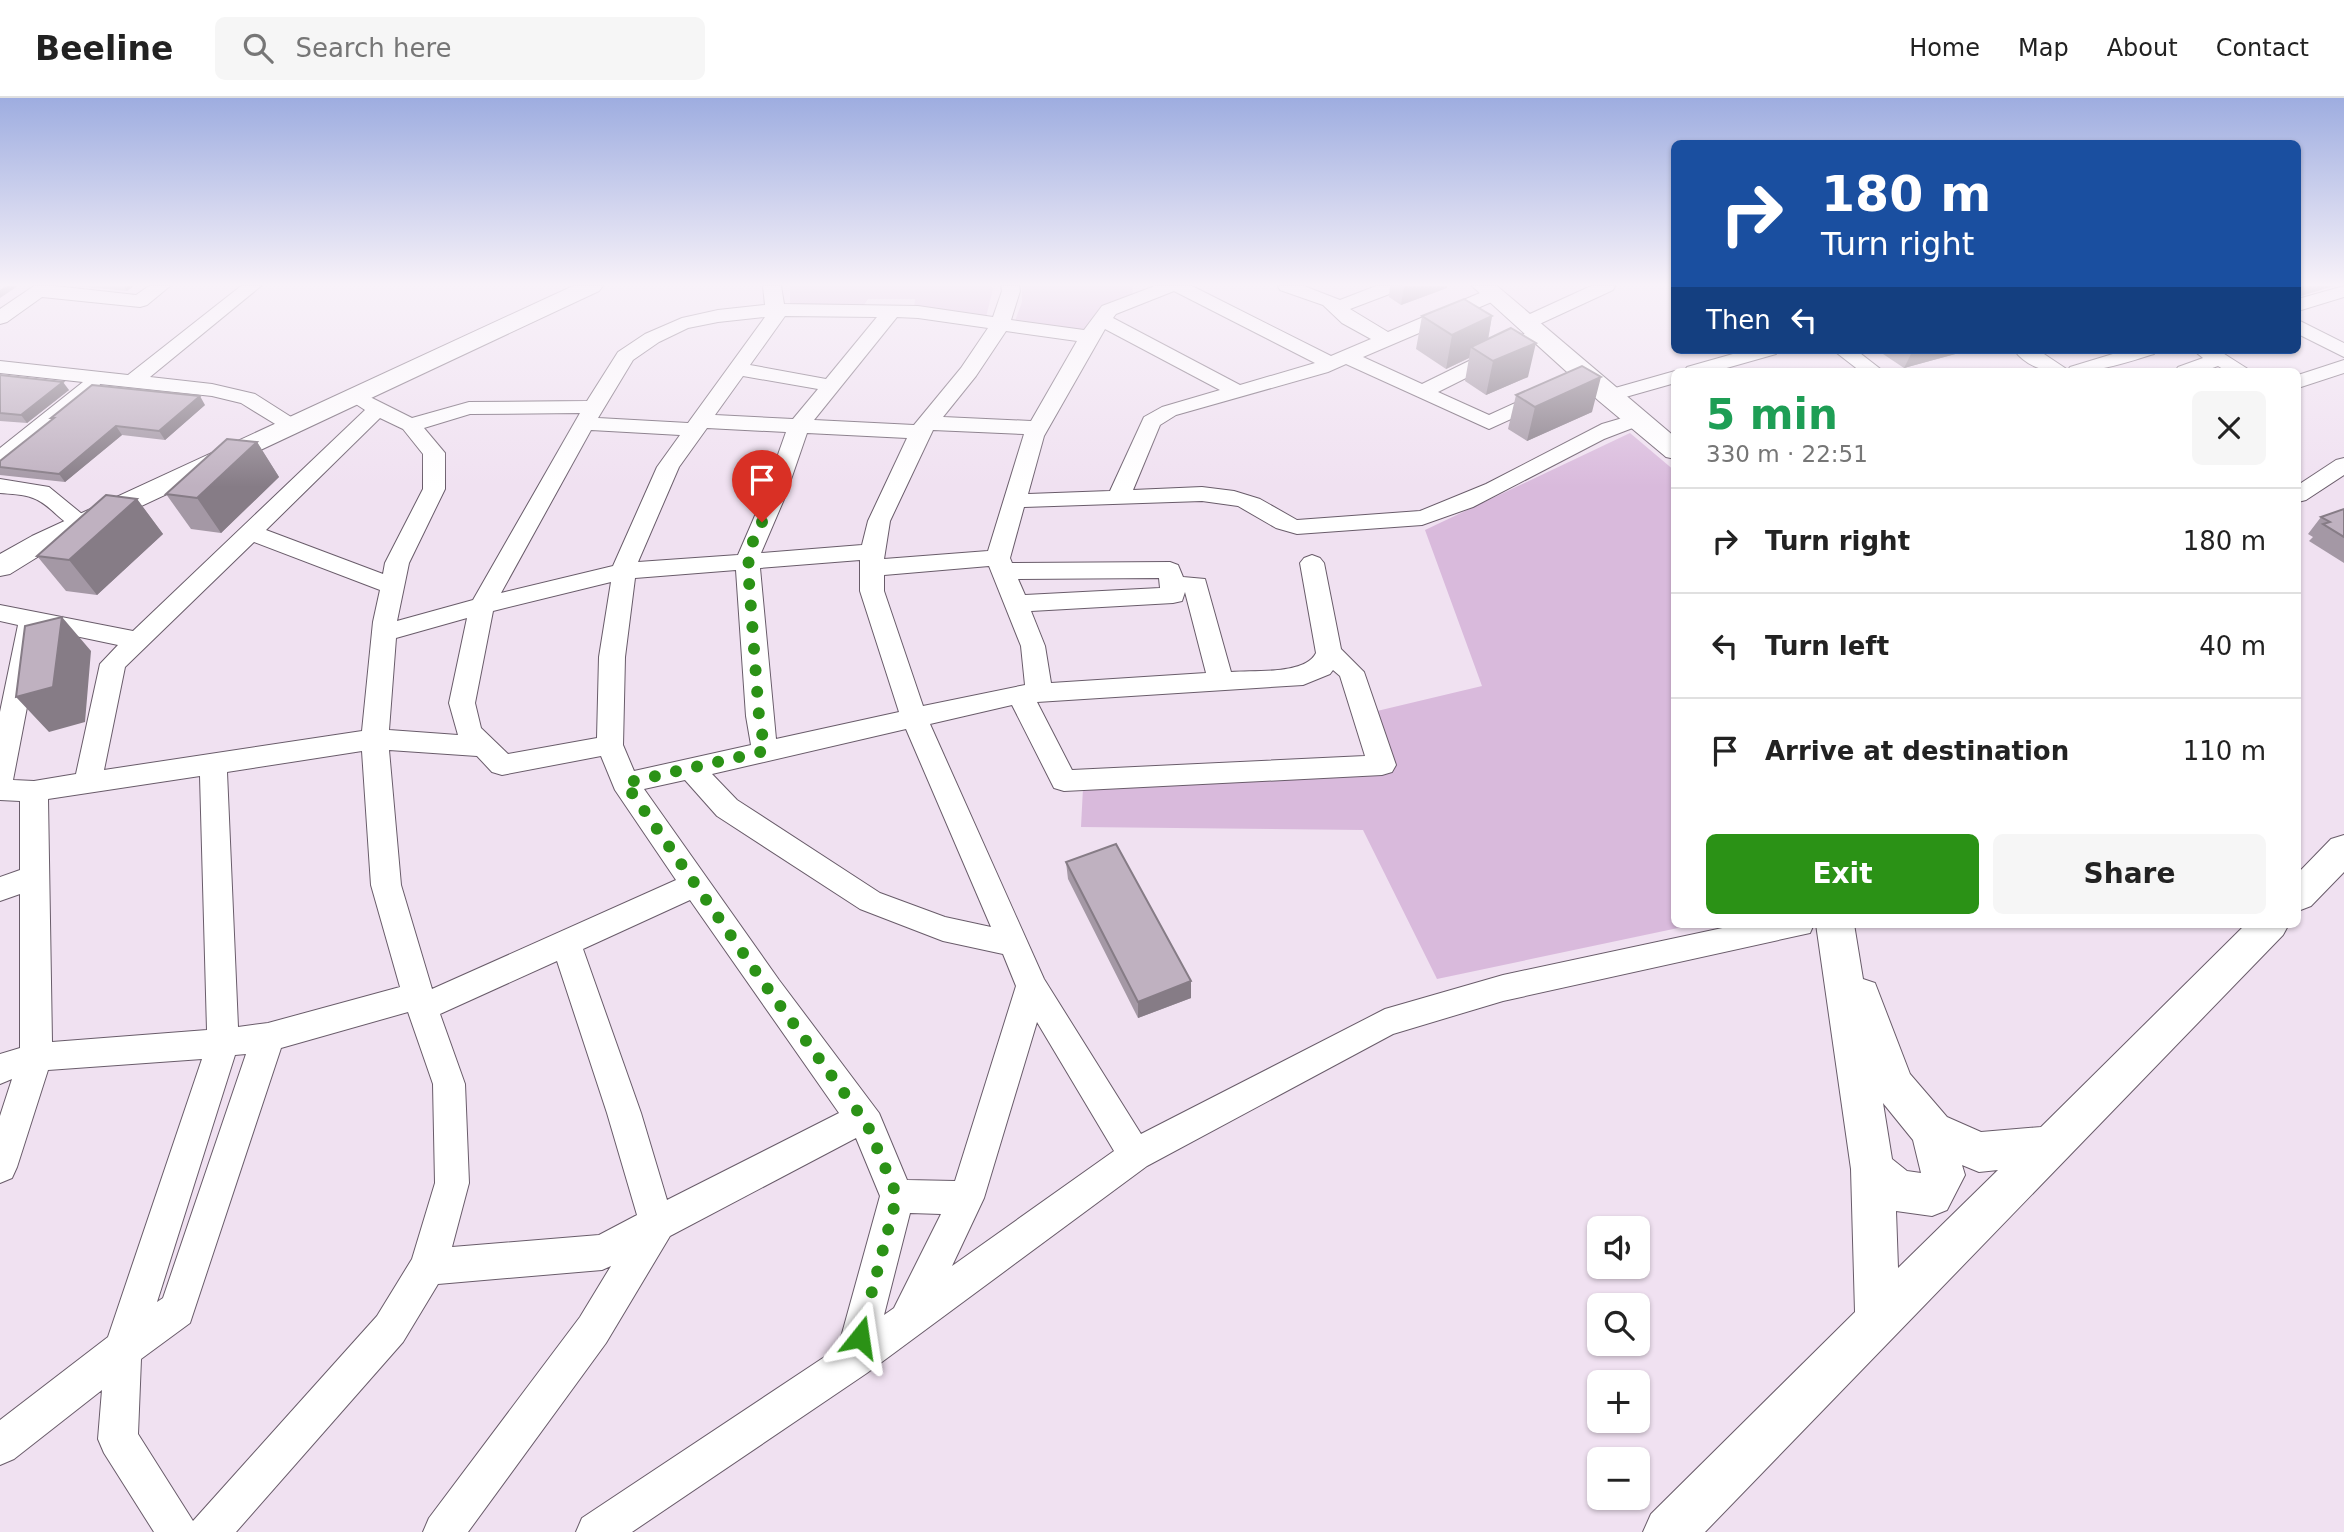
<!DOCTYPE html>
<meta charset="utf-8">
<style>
body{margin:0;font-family:"DejaVu Sans",sans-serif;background:#f6f6f6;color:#222;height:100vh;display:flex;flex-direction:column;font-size:26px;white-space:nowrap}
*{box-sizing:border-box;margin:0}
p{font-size:23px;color:#767676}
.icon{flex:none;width:38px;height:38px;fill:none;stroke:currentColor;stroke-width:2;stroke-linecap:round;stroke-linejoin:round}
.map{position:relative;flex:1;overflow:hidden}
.details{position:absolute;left:1671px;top:270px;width:630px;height:560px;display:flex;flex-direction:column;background:#fff;border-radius:10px;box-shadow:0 2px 5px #0004}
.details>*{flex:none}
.banner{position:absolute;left:1671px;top:42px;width:630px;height:214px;border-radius:10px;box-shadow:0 2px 5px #0004;background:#1a4fa0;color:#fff;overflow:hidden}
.buttons{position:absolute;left:1587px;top:1118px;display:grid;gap:14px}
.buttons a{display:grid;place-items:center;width:63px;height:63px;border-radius:10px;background:#fff;box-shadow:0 2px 5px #0004;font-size:35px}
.pin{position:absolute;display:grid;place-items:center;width:60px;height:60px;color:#fff;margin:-72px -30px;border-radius:50% 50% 50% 0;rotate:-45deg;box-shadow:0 0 7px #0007}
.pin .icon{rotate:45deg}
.me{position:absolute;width:77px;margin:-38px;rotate:15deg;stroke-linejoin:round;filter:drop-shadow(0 0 5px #0008)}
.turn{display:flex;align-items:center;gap:24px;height:147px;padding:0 35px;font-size:32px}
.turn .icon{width:91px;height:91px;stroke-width:2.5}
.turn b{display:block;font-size:49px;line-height:60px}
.then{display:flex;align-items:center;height:66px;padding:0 35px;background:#0003;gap:14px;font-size:26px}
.round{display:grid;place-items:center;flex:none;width:74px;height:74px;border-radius:10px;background:#f6f6f6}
.headline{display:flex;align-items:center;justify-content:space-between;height:119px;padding:0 35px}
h1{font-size:42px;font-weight:600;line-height:52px;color:#1e9e55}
.cta{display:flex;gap:14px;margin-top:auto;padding:14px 35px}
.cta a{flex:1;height:80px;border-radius:10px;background:#2b9216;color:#fff;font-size:28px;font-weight:600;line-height:80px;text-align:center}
.cta a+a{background:#f6f6f6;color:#222}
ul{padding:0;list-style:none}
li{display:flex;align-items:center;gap:21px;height:105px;padding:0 35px;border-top:2px solid #e0e0e0}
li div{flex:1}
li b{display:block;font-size:26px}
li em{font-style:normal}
header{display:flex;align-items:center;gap:42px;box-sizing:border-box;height:98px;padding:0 35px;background:#fff;border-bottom:2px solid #e0e0e0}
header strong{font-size:33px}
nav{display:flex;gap:38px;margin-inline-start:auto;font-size:24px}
.search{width:490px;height:63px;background:#f6f6f6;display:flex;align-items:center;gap:18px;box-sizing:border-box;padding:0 24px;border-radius:10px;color:#767676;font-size:26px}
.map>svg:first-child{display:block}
</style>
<header>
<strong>Beeline</strong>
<div class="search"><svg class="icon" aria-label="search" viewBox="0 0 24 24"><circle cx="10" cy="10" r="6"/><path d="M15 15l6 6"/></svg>Search here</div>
<nav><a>Home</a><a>Map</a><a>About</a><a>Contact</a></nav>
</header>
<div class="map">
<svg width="2344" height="1434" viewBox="0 0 2344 1434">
<rect width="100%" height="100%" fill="#f0e1f1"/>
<path fill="#d9badc" d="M 790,188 L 992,188 L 993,191 L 986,219 L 914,210 L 915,201 L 868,201 L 862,210 L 790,211 Z
M 1022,188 L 1129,188 L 1133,190 L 1132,198 L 1088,233 L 1015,223 L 1022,204 Z
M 1630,335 L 1675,373 L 1675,826 L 1697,826 L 1437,881 L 1363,732 L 1081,729 L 1083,690 L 1371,670 L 1356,618 L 1482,588 L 1425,432 Z"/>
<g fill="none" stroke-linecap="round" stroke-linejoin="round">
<defs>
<path id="minor" d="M 55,188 L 136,197 L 149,188 L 170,188 L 147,207 L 140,209 L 42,199 L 7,224 L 0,226 L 0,211 L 34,188 Z
M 241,188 L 261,188 L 150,279 L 212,286 L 255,296 L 299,324 L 303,328 L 299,332 L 285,332 L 241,305 L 212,298 L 100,286 L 98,292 L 8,366 L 0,367 L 0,350 L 83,284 L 0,275 L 0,263 L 128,277 Z
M 763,188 L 781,188 L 784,206 L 918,208 L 993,219 L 1002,193 L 1001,188 L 1019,188 L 1020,193 L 1011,222 L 1084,232 L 1102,208 L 1155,188 L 1192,188 L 1331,258 L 1371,241 L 1342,225 L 1323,207 L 1280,192 L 1278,188 L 1304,188 L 1340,202 L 1376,188 L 1402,188 L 1400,192 L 1350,211 L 1388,234 L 1487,192 L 1501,192 L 1503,196 L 1501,200 L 1363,259 L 1422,286 L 1532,232 L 1546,232 L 1549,236 L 1546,240 L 1438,294 L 1489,317 L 1539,294 L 1553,294 L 1556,298 L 1553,302 L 1489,331 L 1346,266 L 1328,274 L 1176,317 L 1160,327 L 1133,392 L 1202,389 L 1234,393 L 1260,401 L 1297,422 L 1420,413 L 1486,386 L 1602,326 L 1636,316 L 1643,318 L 1646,322 L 1643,326 L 1604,341 L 1473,409 L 1422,427 L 1297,436 L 1276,430 L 1238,408 L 1202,403 L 1024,409 L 1010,460 L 1012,465 L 1170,464 L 1178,467 L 1183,479 L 1205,481 L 1231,574 C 1255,572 1305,577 1316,555 L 1300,465 L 1304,460 L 1312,457 L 1320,460 L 1324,465 L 1341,551 L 1364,574 L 1396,667 L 1392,674 L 1382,677 L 1064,693 L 1054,690 L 1012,607 L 930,626 L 1044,881 L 1141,1036 L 1385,911 L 1503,877 L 1741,826 L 1814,826 L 1810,835 L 1503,903 L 1393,936 L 1147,1068 L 867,1275 L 632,1434 L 576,1434 L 582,1420 L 838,1250 L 880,1098 L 856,1040 L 670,1138 L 606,1245 L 468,1434 L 423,1434 L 429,1420 L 580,1219 L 611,1168 L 602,1172 L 438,1186 L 403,1244 L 236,1434 L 154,1434 L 104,1355 L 98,1341 L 102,1292 L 14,1361 L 0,1367 L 0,1322 L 108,1239 L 202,961 L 48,972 L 17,1069 L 12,1080 L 0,1085 L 0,1018 L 12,981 L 0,986 L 0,956 L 20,950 L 20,796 L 0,803 L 0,779 L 20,772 L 20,703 L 0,702 L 0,614 L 18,527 L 0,523 L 0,507 L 133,533 L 365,312 L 345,299 L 348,295 L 362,295 L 412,320 L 469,304 L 587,303 L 618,254 L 645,236 L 682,220 L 718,212 L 765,207 ZM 1174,193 L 1315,265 L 1240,287 L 1113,220 L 1116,216 ZM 785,218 L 877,219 L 826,281 L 750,267 ZM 765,219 L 688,325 L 598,320 L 633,262 L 659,244 L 688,230 L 718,224 ZM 897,219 L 918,220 L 988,230 L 961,270 L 914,327 L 814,322 ZM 1105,231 L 1220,292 L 1162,309 L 1144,319 L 1110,393 L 1028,396 L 1044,338 ZM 1006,233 L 1077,243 L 1031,323 L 943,319 L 976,278 ZM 743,278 L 818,291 L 793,321 L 715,317 ZM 580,315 L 473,502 L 397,523 L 409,465 L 445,391 L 445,355 L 424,330 L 470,316 ZM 380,320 L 403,331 L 423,356 L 423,391 L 385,465 L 383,476 L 266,432 ZM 707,330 L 786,334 L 763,399 L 738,457 L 638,464 L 679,369 ZM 591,332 L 680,337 L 657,369 L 613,468 L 501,495 ZM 933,332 L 1024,336 L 988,453 L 884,461 L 890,423 ZM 807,335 L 907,340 L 868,423 L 862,447 L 761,455 L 785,399 ZM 254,444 L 380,492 L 373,524 L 362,633 L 104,672 L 125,569 ZM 860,462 L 860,493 L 899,614 L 776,641 L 760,470 ZM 989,468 L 1021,548 L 1025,587 L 923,608 L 884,493 L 884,477 ZM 736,472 L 746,618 L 751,647 L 634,673 L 623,647 L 625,559 L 635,480 ZM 1159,480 L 1160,490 L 1025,497 L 1018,481 ZM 611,484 L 599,559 L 597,640 L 508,656 L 481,630 L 475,605 L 493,513 ZM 1185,494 L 1206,575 L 1051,585 L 1045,548 L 1031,513 L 1173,505 L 1182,503 ZM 467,520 L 449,605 L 458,637 L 389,632 L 396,540 ZM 42,531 L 118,547 L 100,566 L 76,676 L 34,683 L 13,682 ZM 1333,572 L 1340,578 L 1365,658 L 1072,672 L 1037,604 L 1303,587 L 1330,576 ZM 906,631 L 991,829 L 945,819 L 880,795 L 737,702 L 712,676 ZM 389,652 L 477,658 L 492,674 L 502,677 L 601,658 L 615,692 L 676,782 L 432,891 L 401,787 ZM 362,653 L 371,787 L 400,889 L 268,925 L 238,929 L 227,674 ZM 200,678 L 207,932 L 52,944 L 48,701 ZM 685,682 L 717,718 L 860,811 L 943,843 L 1003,856 L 1016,888 L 955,1083 L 907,1082 L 879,1015 L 779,882 L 644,691 ZM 690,802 L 839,1015 L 667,1102 L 641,1015 L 583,851 ZM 557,863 L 607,1015 L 637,1117 L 599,1137 L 452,1149 L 469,1085 L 465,986 L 440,916 ZM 408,914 L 433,986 L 435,1085 L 412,1161 L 377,1218 L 193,1423 L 138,1336 L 141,1261 L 190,1225 L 281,950 ZM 1037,924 L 1114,1053 L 952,1168 L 984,1100 ZM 246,956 L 163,1200 L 157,1204 L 235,957 ZM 910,1115 L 941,1116 L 894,1210 L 884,1217 Z
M 1591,188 L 1615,188 L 1613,192 L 1533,229 L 1526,231 L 1516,225 L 1519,221 Z
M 2344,188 L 2344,199 L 2298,213 L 2298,201 Z
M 2298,222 L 2344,245 L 2344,259 L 2298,236 Z
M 1747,252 L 1779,252 L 1776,256 L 1716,273 L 1684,273 L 1687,269 Z
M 1833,252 L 1856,252 L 1883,273 L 1860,273 Z
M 2014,252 L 2038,252 L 2068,272 L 2070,269 L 2126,252 L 2157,252 L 2154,256 C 2115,268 2044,293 2014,252 Z
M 2193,252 L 2218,252 L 2251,273 L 2226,273 L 2218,268 L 2204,273 L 2175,273 L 2178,269 L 2203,260 Z
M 2344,262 L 2344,275 L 2298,290 L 2298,277 Z
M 1675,273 L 1675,285 L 1608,304 L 1601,302 L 1598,298 L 1601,294 Z
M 2344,360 L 2344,377 L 2306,402 L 2298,404 L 2298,387 L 2336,362 Z
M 0,381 L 49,389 L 93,425 L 90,430 C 66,436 54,407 33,400 C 24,396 10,396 0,395 Z"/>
<path id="major" d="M 573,188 L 603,188 L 599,193 L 52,450 L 10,476 L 0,478 L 0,456 L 32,438 Z
M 1472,188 L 1497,188 L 1675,339 L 1675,361 L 1666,359 L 1599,303 Z
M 2344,737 L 2344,774 L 2311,808 L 2298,813 L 2298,775 L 2331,741 Z
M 1816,826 L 1854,826 L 1863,881 L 1875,885 L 1910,976 L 1947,1019 L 1981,1034 L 2041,1029 L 2246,826 L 2289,826 L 2283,837 L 1705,1434 L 1643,1434 L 1651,1416 L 1855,1214 L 1851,1071 ZM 1883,1005 L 1913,1042 L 1921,1075 L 1907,1073 L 1892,1061 ZM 1962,1067 L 1979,1074 L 1998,1072 L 1898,1170 L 1896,1113 L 1932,1118 L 1947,1112 L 1965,1077 Z"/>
</defs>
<use href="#minor" stroke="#695c6a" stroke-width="2"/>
<use href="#major" stroke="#695c6a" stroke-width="2"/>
<use href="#minor" fill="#fff" fill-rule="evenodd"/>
<use href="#major" fill="#fff" fill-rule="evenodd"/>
</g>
<path fill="#a498a5" d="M 77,188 L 134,188 L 127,193 Z
M 1390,188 L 1447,188 L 1447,190 L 1401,207 L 1389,199 Z
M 1422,218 L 1492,218 L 1488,242 L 1528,279 L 1486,297 L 1465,283 L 1469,260 L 1446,271 L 1416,251 Z
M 1877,252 L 1970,252 L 1904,270 Z
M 0,277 L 69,292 L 27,325 L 0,323 Z
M 1516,297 L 1592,314 L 1527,343 L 1508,331 Z
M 205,307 L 165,342 L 122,337 L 65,384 L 0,377 L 0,363 L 52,322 L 51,320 Z
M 257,344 L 279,379 L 221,435 L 191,431 L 166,396 Z
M 137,401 L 163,436 L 97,497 L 66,493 L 37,458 Z
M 2344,411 L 2344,465 L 2309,443 L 2313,439 L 2308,436 L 2321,419 Z
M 1066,764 L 1191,883 L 1191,900 L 1138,920 L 1068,781 Z"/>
<path fill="#867c86" d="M 6,188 L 18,188 L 0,200 L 0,192 Z
M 123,188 L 134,188 L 127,193 Z
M 1404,188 L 1447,188 L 1447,190 L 1401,207 Z
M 2298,188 L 2334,188 L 2298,199 Z
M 1492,218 L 1486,252 L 1471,249 L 1469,260 L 1446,271 L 1452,237 Z
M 1536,245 L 1528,279 L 1486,297 L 1493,263 Z
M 1913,252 L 1970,252 L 1904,270 Z
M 1601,279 L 1592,314 L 1527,343 L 1535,309 Z
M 63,284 L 69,292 L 27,325 L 21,317 Z
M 200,298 L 205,307 L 165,342 L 159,333 Z
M 116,328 L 122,337 L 65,384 L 59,376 Z
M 257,344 L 279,379 L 221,435 L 197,400 Z
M 137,401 L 163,436 L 97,497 L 69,462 Z
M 62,519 L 91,553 L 85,624 L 49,634 L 16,599 Z
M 1191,883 L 1191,900 L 1138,920 L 1138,904 Z"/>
<path fill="#bfb1c0" stroke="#867c86" stroke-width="2" d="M 1464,201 L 1492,218 L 1452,237 L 1422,218 Z
M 1511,230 L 1536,245 L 1493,263 L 1471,249 Z
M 1582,268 L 1601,279 L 1535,309 L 1516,297 Z
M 0,277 L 63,284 L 21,317 L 0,315 Z
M 92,287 L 200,298 L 159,333 L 116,328 L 59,376 L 0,369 L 0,363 L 54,320 L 51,320 Z
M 227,341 L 257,344 L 197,400 L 166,396 Z
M 106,397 L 137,401 L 69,462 L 37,458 Z
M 2344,411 L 2344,439 L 2323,426 L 2330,424 L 2321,419 Z
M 62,519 L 53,589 L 16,599 L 25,528 Z
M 1116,746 L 1191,883 L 1138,904 L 1066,764 Z"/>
<linearGradient id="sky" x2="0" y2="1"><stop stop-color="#9eade0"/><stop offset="0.48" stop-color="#f8f2f9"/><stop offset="1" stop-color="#f8f2f9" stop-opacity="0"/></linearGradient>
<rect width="2344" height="389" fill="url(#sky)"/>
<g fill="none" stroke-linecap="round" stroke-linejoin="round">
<path stroke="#2b9216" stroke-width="12" stroke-dasharray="0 21.6" d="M 762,424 L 750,450 L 748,470 L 759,618 L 765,653 L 625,685 L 768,891 L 867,1026 L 897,1098 L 860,1239"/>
</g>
</svg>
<div class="buttons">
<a><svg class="icon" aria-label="sound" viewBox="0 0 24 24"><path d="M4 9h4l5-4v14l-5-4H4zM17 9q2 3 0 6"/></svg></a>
<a><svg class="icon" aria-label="search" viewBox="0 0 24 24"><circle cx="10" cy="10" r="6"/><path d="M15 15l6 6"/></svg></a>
<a>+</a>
<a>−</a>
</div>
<div class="pin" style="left:762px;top:424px;background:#d93025"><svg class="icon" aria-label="arrive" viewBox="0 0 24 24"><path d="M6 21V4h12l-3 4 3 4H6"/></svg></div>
<svg class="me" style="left:860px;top:1239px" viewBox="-20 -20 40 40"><path d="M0-17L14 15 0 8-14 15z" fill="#2b9216" stroke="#fff" stroke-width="4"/></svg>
<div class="banner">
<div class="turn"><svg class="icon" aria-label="right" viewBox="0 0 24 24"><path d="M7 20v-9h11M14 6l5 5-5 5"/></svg><div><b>180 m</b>Turn right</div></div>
<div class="then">Then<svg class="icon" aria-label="left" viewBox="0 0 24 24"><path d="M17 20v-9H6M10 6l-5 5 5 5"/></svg></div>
</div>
<section class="details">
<div class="headline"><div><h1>5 min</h1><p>330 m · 22:51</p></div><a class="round"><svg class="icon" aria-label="close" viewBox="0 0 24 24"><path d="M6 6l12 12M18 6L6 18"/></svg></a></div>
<ul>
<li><svg class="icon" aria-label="right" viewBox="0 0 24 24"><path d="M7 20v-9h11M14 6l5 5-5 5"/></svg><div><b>Turn right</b></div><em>180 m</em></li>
<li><svg class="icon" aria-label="left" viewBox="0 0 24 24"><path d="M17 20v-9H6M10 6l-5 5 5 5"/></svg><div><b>Turn left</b></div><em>40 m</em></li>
<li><svg class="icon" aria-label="arrive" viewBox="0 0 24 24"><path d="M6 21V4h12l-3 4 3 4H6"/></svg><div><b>Arrive at destination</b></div><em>110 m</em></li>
</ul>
<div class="cta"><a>Exit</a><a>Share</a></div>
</section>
</div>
